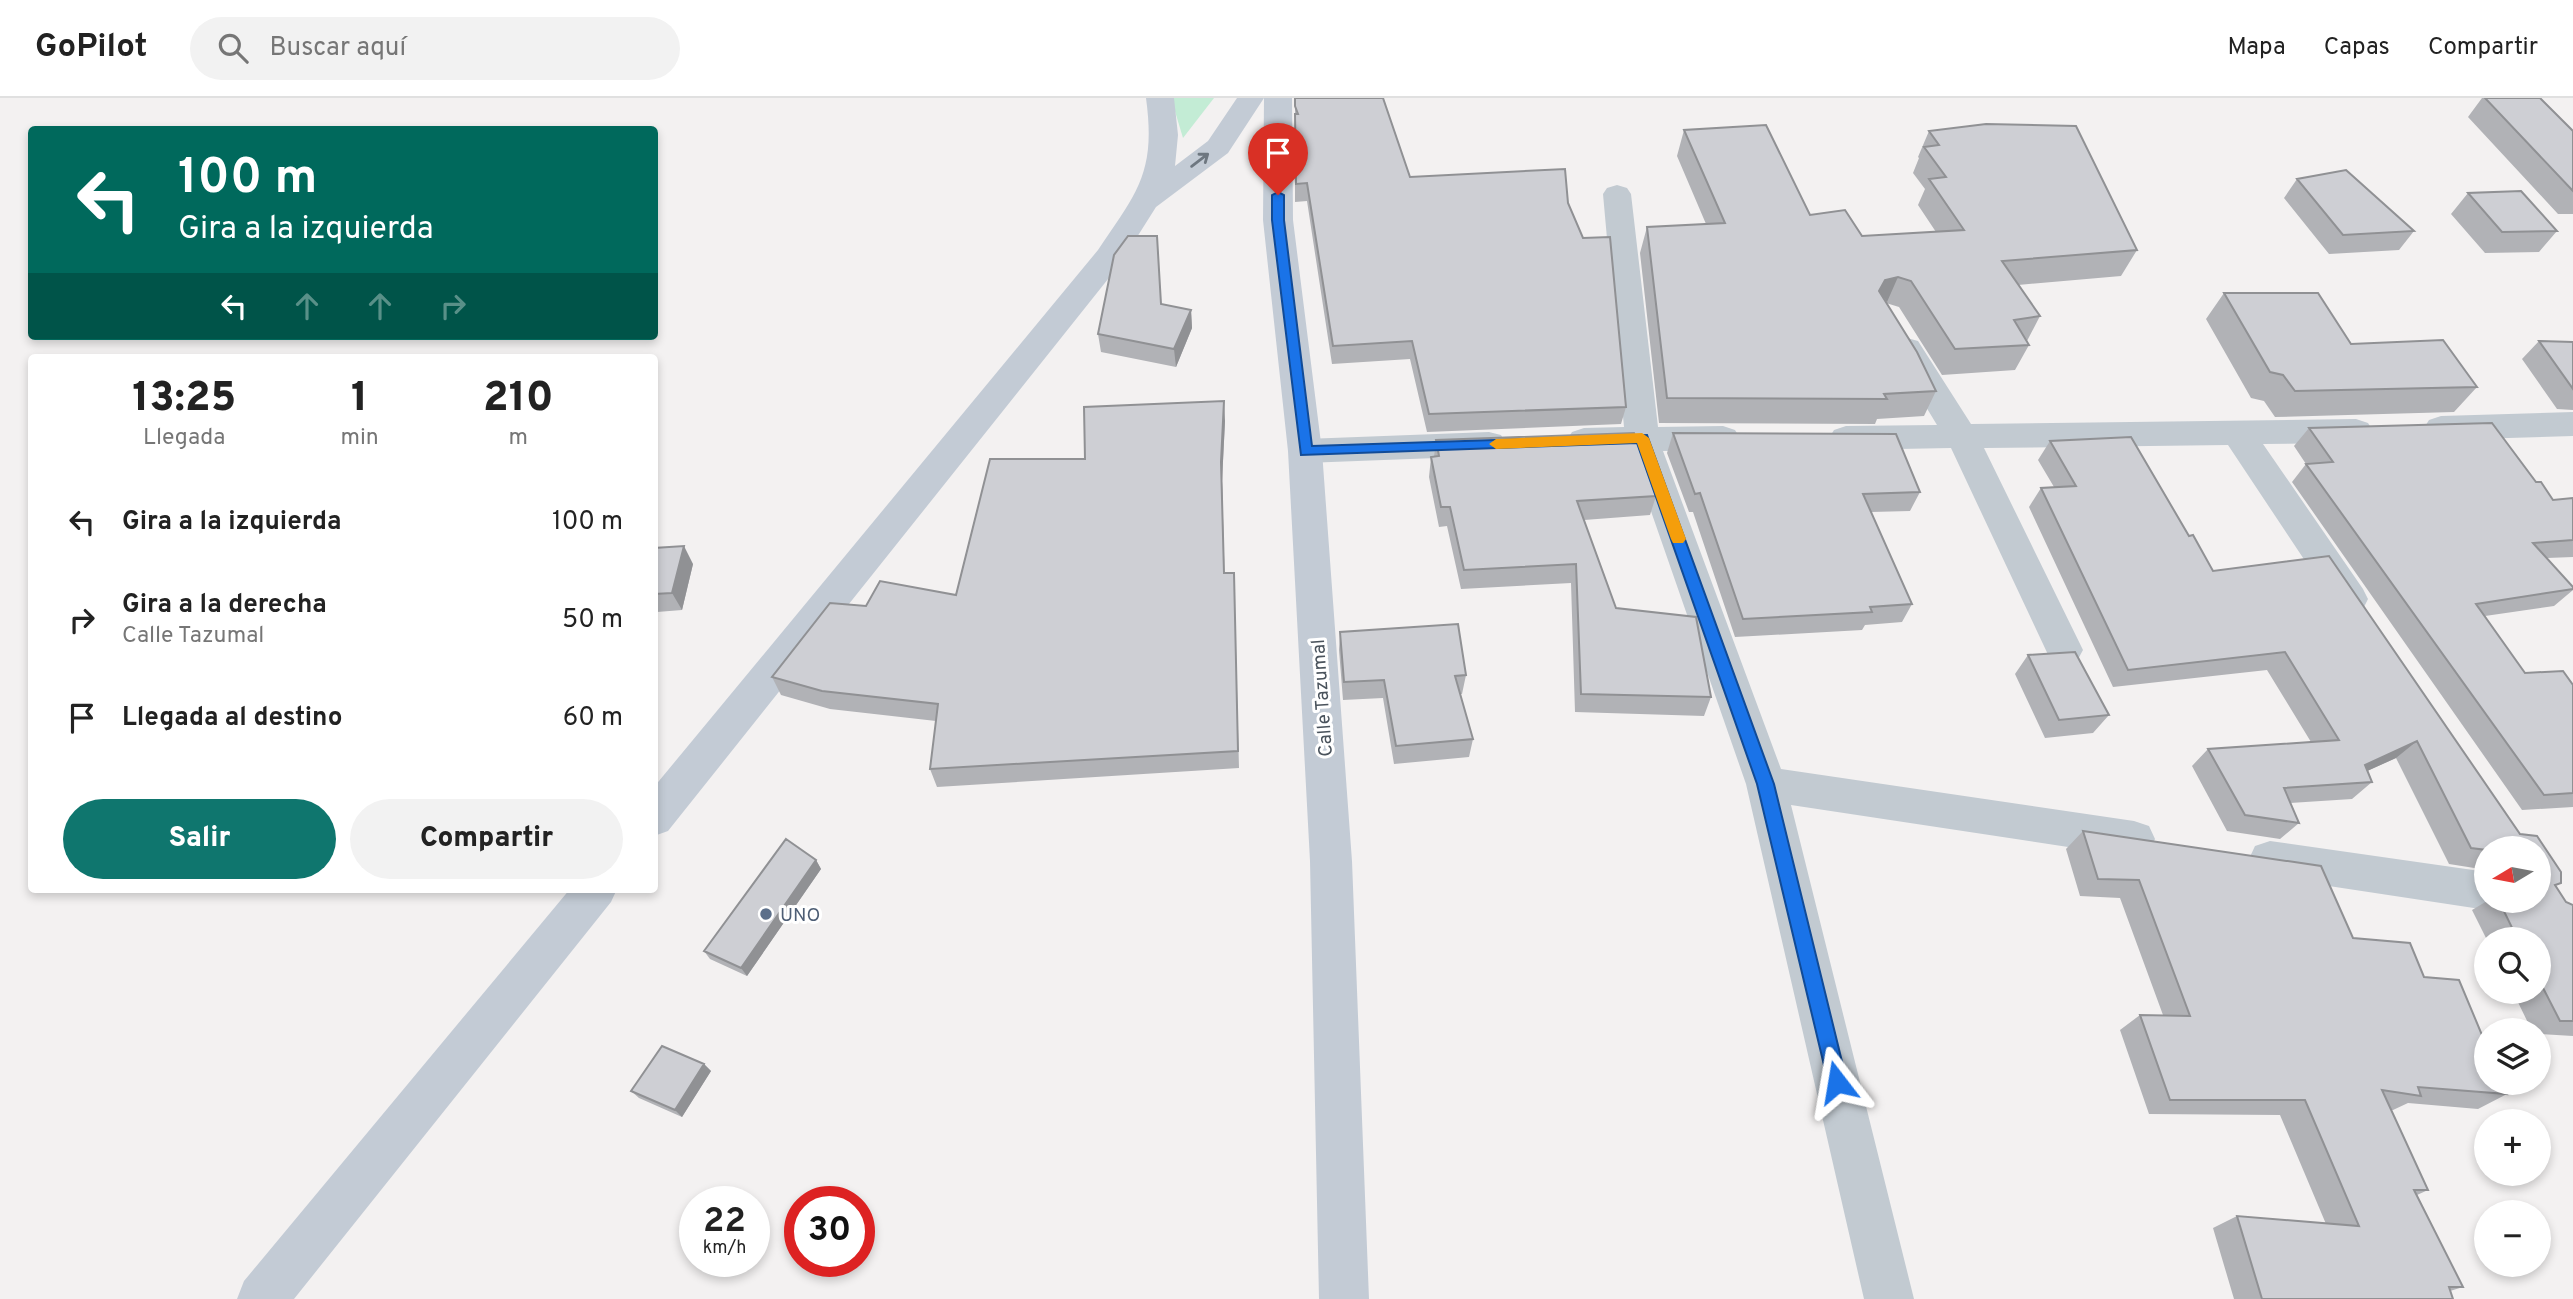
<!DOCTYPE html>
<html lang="es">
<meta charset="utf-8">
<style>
body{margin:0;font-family:Overpass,sans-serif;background:#f2f2f2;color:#222;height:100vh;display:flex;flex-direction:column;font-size:26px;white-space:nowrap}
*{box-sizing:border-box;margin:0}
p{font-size:23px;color:#767676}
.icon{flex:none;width:38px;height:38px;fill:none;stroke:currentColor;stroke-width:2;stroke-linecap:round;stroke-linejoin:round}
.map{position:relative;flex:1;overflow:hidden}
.drawer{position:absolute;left:28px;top:256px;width:630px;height:539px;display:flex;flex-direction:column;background:#fff;border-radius:7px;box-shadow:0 4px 10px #0003}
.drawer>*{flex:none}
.banner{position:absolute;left:28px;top:28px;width:630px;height:214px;border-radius:7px;box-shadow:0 4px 10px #0003;background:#00695c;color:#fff;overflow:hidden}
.needle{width:46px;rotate:260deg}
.fabs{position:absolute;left:2474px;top:738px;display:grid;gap:14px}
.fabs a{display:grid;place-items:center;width:77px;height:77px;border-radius:50%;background:#fff;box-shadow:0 4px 10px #0003;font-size:35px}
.speed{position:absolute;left:679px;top:1088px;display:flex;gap:14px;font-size:35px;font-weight:700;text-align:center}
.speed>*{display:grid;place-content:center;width:91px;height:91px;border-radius:50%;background:#fff;box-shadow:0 4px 10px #0003;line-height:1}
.speed small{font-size:18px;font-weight:400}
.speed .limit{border:10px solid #d22;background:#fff;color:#111}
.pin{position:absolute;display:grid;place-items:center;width:60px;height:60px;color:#fff;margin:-72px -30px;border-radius:50% 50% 50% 0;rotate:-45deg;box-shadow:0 0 7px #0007}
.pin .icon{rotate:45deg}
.me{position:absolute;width:77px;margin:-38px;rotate:346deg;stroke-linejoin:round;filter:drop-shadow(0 0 5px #0008)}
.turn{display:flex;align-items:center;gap:24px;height:147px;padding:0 35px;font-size:32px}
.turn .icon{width:91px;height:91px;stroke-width:2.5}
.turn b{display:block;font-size:49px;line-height:60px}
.lanes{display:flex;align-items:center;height:66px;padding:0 35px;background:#0003;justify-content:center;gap:35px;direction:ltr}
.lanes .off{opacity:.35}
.eta{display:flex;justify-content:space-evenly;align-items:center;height:119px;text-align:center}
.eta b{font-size:42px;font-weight:800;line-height:49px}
.primary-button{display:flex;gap:14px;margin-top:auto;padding:14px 35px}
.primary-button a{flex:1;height:80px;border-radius:42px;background:#0f766e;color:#fff;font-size:28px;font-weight:800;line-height:80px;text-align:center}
.primary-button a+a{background:#f2f2f2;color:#222}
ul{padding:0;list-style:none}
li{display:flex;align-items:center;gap:21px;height:98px;padding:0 35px}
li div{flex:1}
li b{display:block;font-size:26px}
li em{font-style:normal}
header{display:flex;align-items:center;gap:42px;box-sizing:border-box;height:98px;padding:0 35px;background:#fff;border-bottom:2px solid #e0e0e0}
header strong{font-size:33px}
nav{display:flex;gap:38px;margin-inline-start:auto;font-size:24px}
.search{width:490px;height:63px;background:#f2f2f2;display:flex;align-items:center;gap:18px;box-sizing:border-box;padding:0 24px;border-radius:38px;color:#767676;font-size:26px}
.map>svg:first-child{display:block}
</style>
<header>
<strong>GoPilot</strong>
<div class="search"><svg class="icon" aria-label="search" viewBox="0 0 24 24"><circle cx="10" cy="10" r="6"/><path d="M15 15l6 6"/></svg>Buscar aquí</div>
<nav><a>Mapa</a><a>Capas</a><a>Compartir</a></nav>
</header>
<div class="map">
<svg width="2573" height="1201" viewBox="0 0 2573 1201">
<rect width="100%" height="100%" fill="#f3f1f1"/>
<path fill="#c3ecd5" d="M 1171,0 L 1214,0 L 1183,40 Z"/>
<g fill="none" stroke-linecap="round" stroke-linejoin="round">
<path fill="#c2cad1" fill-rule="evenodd" d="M 1617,87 L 1627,90 L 1631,96 L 1658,329 L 1723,328 L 1735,332 L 1740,340 L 1735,348 L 1723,352 L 1663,353 L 1781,671 L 2134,723 L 2149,728 L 2155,741 L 2149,754 L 2134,759 L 1791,707 L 1914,1201 L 1864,1201 L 1746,686 L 1630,353 L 1584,354 L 1572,350 L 1567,342 L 1572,334 L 1584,330 L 1624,329 L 1603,96 L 1607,90 Z
M 1907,240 L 1918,243 L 1971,326 L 2356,321 L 2368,325 L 2373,333 L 2368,341 L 2356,345 L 2263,346 L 2363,491 L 2368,501 L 2363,511 L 2350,515 L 2337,511 L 2228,347 L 1984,350 L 2083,552 L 2077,563 L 2064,567 L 2051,563 L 1951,350 L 1846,352 L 1834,348 L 1829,340 L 1834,332 L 1846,328 L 1937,327 L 1891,251 L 1896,243 Z
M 2573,314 L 2573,338 L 2441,342 L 2429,338 L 2424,330 L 2429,322 L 2441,318 Z
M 1489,334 L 1501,337 L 1506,346 L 1501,355 L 1489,358 L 1305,365 L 1293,362 L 1288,353 L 1293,344 L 1305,341 Z
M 2270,743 L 2487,774 L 2487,803 L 2503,803 L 2487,812 L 2270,779 L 2255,774 L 2249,761 L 2255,748 Z"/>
<path fill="#c3cbd5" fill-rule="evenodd" d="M 1146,0 L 1174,0 L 1178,37 L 1175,68 L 1208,43 L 1237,0 L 1292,0 L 1293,122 L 1322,353 L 1352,763 L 1369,1201 L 1319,1201 L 1310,763 L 1288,353 L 1263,122 L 1264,0 L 1228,55 L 1156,109 L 1120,166 L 668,733 L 654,738 L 654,689 L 1098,152 C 1138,93 1156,74 1146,0 Z
M 570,791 L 617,791 L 611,804 L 294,1201 L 237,1201 L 244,1183 Z"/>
</g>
<path fill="#b1b2b6" d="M 1295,0 L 1410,79 L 1568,105 L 1626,309 L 1621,326 L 1427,334 L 1410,261 L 1332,266 L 1307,103 L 1295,104 Z
M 2482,0 L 2540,0 L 2573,33 L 2573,116 L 2558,116 L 2468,19 Z
M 1684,32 L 1810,117 L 1862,138 L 1936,134 L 1918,107 L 1925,91 L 1913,75 L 1919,60 L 1918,59 L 1929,33 L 2137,152 L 2121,178 L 2018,187 L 2040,218 L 2027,243 L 2029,247 L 2015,272 L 1942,277 L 1899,209 L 1886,205 L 1936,293 L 1924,318 L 1877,321 L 1875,326 L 1659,325 L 1640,155 L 1647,129 L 1706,126 L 1677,58 Z
M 2297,81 L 2414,133 L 2399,152 L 2329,156 L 2284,100 Z
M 2468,95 L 2557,133 L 2539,154 L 2485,155 L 2451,116 Z
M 1157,138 L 1161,206 L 1191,212 L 1192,230 L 1176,269 L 1101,254 L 1098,236 Z
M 2224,195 L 2351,246 L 2477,289 L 2454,314 L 2275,319 L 2264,303 L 2251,300 L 2206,221 Z
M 2539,243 L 2573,244 L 2573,312 L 2557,311 L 2522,261 Z
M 1225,323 L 1222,383 L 1224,475 L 1234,475 L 1239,670 L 937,689 L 930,671 L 936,623 L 830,611 L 781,597 L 772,579 L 866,508 L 956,497 L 1085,361 Z
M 2309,330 L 2536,384 L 2553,402 L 2573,400 L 2573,459 L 2547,460 L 2573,489 L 2573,492 L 2554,508 L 2485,518 L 2525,575 L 2573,587 L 2573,709 L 2522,712 L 2292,384 L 2306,366 L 2294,348 Z
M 1673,335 L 1920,394 L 1910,413 L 1871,414 L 1912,506 L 1902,524 L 1865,527 L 1862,532 L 1735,539 L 1693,414 L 1689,414 L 1667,355 Z
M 2131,339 L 2189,438 L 2193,437 L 2213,473 L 2329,458 L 2520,736 L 2537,738 L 2561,774 L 2561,785 L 2556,788 L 2566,804 L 2573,807 L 2573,938 L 2539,936 L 2539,933 L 2532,933 L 2513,894 L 2539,894 L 2539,842 L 2487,842 L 2472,812 L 2487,803 L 2539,803 L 2539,751 L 2487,751 L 2487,772 L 2449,766 L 2396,660 L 2367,673 L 2372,684 L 2352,701 L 2290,705 L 2299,725 L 2280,741 L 2227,733 L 2192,668 L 2208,651 L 2311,644 L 2267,572 L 2113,589 L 2029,409 L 2041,390 L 2054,389 L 2038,362 L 2050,343 Z
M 1436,342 L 1656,398 L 1650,417 L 1584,422 L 1616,510 L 1711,599 L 1704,618 L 1575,614 L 1571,485 L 1461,491 L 1447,428 L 1439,429 L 1429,379 L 1431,359 L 1434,359 Z
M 654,450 L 693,466 L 682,512 L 657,514 L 654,519 Z
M 1340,534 L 1466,577 L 1462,596 L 1460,596 L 1473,641 L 1469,659 L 1394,666 L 1383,600 L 1343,602 L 1339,552 Z
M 2028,557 L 2109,617 L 2093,635 L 2045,640 L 2015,576 Z
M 2083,733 L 2353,840 L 2424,879 L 2507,996 L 2478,1011 L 2408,1005 L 2393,1012 L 2391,1012 L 2428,1092 L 2417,1097 L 2463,1189 L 2450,1193 L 2453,1201 L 2234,1201 L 2213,1130 L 2237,1118 L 2326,1126 L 2280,1017 L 2149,1016 L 2120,932 L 2140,917 L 2163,917 L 2120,800 L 2080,798 L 2066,751 Z
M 816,762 L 821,771 L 747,878 L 710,861 L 704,853 Z
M 704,966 L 711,973 L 682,1019 L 639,1000 L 631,993 Z"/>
<path fill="#909194" d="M 1898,179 L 1887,204 L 1879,193 L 1885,182 Z
M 1191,212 L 1192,230 L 1176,269 L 1174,251 Z
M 1224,303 L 1225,323 L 1222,383 L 1225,494 L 1221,364 Z
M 684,448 L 693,466 L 682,512 L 672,495 Z
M 2417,643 L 2396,660 L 2345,683 L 2365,667 Z
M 816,762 L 821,771 L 747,878 L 741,870 Z
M 704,966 L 711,973 L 682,1019 L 675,1012 Z"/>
<path fill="#cecfd4" stroke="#909194" stroke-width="2" d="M 1295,0 L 1383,0 L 1410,79 L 1565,71 L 1568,105 L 1583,140 L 1610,139 L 1626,309 L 1429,316 L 1412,243 L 1333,248 L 1307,85 L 1296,86 L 1295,16 L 1298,16 L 1295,8 Z
M 2485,0 L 2540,0 L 2573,33 L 2573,93 Z
M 1986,26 L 2076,28 L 2137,152 L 2002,163 L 2040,218 L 2014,222 L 2029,247 L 1955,251 L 1911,183 L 1898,179 L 1885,182 L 1879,193 L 1917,254 L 1936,293 L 1884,296 L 1887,301 L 1667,300 L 1647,129 L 1725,125 L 1684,32 L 1766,27 L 1810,117 L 1845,112 L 1862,138 L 1964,132 L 1929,81 L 1946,79 L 1924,49 L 1939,47 L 1929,33 Z
M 2346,72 L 2414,133 L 2343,137 L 2297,81 Z
M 2521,93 L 2557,133 L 2502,134 L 2468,95 Z
M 1128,138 L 1157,138 L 1161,206 L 1191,212 L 1174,251 L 1098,236 L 1114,157 Z
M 2224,195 L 2318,195 L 2351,246 L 2443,242 L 2477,289 L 2295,293 L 2283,277 L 2270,274 Z
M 2539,243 L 2573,244 L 2573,291 Z
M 1224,303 L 1221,364 L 1224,475 L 1234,475 L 1238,653 L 930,671 L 938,606 L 822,593 L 772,579 L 830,505 L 866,508 L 880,483 L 956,497 L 990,361 L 1085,361 L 1084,309 Z
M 2492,325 L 2536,384 L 2541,384 L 2553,402 L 2573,400 L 2573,442 L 2533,445 L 2573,489 L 2573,491 L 2476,506 L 2525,575 L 2563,573 L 2573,587 L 2573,695 L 2544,697 L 2306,366 L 2333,364 L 2309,330 Z
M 1634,335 L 1656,398 L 1577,403 L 1616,510 L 1696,519 L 1711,599 L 1581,596 L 1576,466 L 1464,472 L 1450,409 L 1441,409 L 1431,359 L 1439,358 L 1436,342 Z
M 1673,335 L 1896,336 L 1920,394 L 1863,396 L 1912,506 L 1870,509 L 1872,514 L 1743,521 L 1700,395 L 1695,396 Z
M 2131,339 L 2189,438 L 2193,437 L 2213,473 L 2329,458 L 2520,736 L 2537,738 L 2561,774 L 2561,785 L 2555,787 L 2566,804 L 2573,807 L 2573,923 L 2560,923 L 2539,882 L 2539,842 L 2518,842 L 2499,803 L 2539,803 L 2539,751 L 2487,751 L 2487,752 L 2471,750 L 2417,643 L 2365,667 L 2372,684 L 2284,690 L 2299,725 L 2245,717 L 2208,651 L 2339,642 L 2285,554 L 2128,572 L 2041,390 L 2076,388 L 2050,343 Z
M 684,448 L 672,495 L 654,496 L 654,450 Z
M 1458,526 L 1466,577 L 1455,578 L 1473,641 L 1396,648 L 1384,582 L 1344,584 L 1340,534 Z
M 2075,554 L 2109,617 L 2059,622 L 2028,557 Z
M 2083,733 L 2321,768 L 2353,840 L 2410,845 L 2424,879 L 2459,882 L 2487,949 L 2487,985 L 2502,985 L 2507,996 L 2418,989 L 2421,998 L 2382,992 L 2428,1092 L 2414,1092 L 2463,1189 L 2449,1189 L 2453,1201 L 2262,1201 L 2237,1118 L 2359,1128 L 2305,1002 L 2170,1002 L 2140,917 L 2190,918 L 2139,782 L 2098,781 Z
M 786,741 L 816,762 L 741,870 L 704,853 Z
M 662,948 L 704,966 L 675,1012 L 631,993 Z"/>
<defs><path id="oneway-shaft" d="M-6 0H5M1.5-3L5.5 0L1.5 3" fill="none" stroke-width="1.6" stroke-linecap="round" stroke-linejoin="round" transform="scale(1.75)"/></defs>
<use stroke="#6e7780" href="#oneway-shaft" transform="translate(1200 62) rotate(-37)"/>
<path fill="#1a73e8" stroke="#114b97" stroke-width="2" d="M 1278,94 L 1284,97 L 1284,122 L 1312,348 L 1647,337 L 1774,686 L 1847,984 L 1844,991 L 1837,994 L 1830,991 L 1828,984 L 1757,686 L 1637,345 L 1301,357 L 1272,122 L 1272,97 Z"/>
<path fill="#f59e0b" d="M 1642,335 L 1649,340 L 1686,441 L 1683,445 L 1673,445 L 1671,441 L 1637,345 L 1496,351 L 1489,346 L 1496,341 Z"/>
<circle fill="#5c6f8a" stroke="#fff" stroke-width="2.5" cx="766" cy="816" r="7"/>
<g text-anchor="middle" stroke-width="6" stroke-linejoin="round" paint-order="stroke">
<g font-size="19" fill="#4a535c" stroke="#fff">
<text transform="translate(1321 600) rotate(-94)" y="7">Calle Tazumal</text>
</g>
<g font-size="19" fill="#4e5e75" stroke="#fff" text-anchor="start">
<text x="780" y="823">UNO</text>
</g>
</g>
</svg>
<div class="fabs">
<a><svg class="needle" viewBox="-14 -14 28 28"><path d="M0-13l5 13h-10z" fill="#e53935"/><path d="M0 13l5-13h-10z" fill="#767676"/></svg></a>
<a><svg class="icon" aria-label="search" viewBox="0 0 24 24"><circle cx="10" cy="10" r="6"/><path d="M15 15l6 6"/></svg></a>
<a><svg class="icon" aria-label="layers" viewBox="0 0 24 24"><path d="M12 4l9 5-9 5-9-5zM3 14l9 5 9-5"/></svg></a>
<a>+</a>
<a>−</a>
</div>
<div class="speed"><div>22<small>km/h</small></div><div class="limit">30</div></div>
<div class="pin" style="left:1278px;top:97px;background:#d93025"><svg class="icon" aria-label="arrive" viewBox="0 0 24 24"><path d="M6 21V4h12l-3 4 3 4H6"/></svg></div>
<svg class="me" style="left:1837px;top:984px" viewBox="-20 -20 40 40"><path d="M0-17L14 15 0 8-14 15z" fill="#1a73e8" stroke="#fff" stroke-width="4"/></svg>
<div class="banner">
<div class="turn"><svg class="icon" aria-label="left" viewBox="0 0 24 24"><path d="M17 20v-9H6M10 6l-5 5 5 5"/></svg><div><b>100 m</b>Gira a la izquierda</div></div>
<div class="lanes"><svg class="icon" aria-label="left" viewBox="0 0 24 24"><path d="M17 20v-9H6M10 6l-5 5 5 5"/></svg><svg class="icon off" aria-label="ahead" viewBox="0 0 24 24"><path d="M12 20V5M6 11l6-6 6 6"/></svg><svg class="icon off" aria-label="ahead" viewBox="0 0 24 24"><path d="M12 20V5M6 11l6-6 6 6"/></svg><svg class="icon off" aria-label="right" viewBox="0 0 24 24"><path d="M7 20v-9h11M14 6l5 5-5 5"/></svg></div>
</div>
<section class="drawer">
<div class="eta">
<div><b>13:25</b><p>Llegada</p></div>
<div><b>1</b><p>min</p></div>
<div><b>210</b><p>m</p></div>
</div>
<ul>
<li><svg class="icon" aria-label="left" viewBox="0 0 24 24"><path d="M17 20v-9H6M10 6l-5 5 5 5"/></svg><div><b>Gira a la izquierda</b></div><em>100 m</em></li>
<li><svg class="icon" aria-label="right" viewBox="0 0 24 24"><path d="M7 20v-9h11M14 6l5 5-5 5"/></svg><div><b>Gira a la derecha</b><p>Calle Tazumal</p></div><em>50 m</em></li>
<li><svg class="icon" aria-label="arrive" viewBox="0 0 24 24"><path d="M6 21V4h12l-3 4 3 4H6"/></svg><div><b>Llegada al destino</b></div><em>60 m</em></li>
</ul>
<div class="primary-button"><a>Salir</a><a>Compartir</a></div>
</section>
</div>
